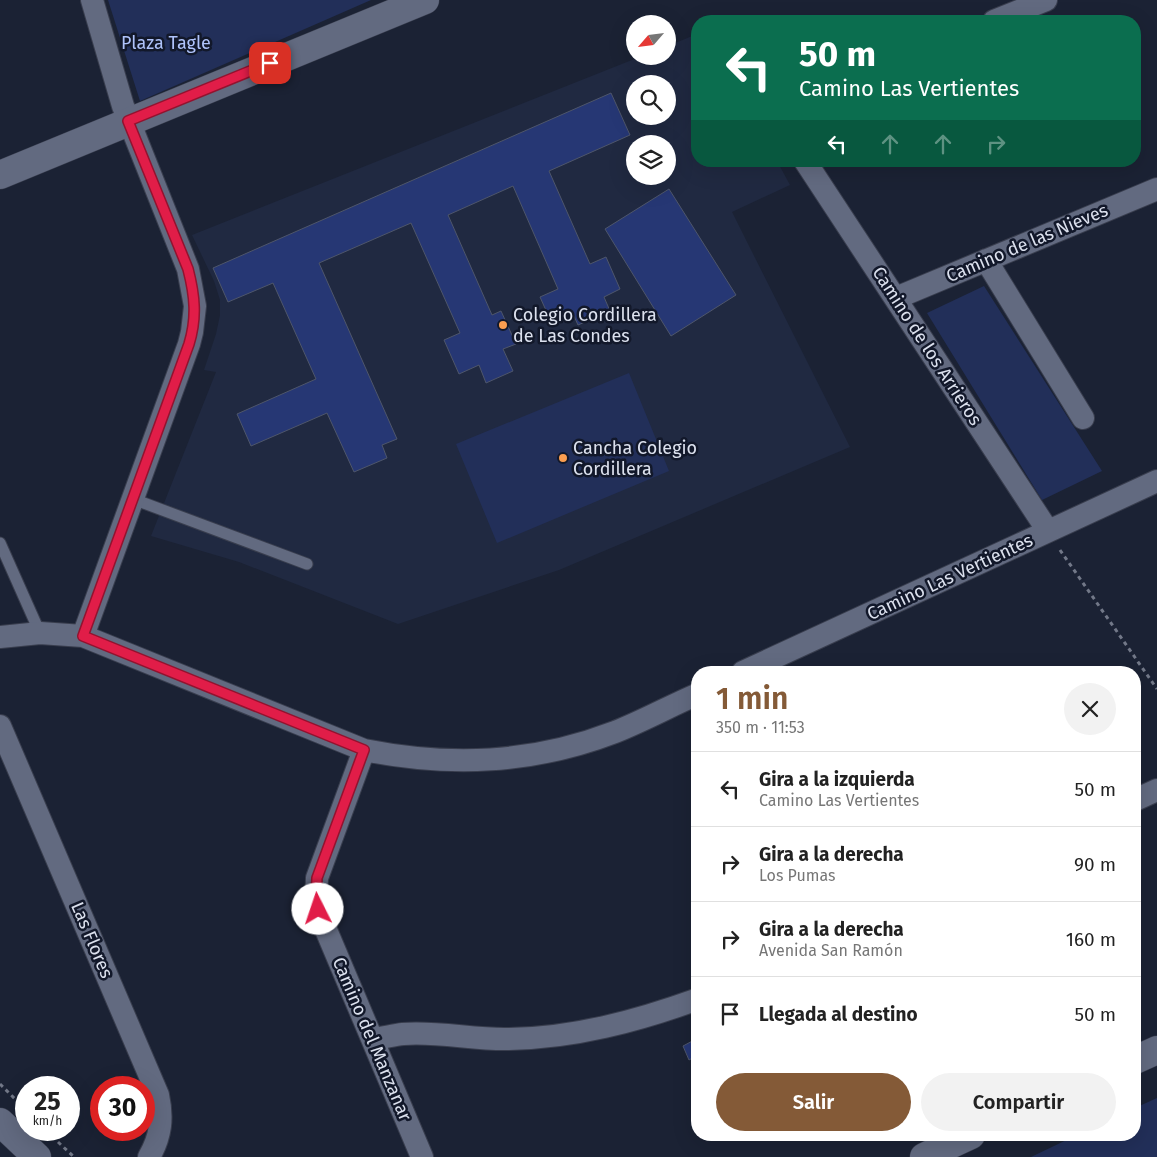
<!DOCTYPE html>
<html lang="es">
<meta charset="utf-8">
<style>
body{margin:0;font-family:"Fira Sans",sans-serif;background:#f2f2f2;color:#222;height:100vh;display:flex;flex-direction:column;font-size:19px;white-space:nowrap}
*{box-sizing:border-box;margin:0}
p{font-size:16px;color:#767676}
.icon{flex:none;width:28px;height:28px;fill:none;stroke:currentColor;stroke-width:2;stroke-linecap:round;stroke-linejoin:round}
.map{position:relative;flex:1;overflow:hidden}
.sheet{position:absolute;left:691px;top:666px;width:450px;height:475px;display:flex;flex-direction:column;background:#fff;border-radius:20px;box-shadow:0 5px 20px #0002}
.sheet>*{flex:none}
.hud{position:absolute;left:691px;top:15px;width:450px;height:152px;border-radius:20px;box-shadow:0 5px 20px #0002;background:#0b6e4f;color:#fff;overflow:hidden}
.needle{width:32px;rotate:242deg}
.fabs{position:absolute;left:626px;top:15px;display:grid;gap:10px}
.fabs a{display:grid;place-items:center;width:50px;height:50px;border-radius:50%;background:#fff;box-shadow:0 5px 20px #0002;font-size:25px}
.speed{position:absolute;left:15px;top:1076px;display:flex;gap:10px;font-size:25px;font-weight:700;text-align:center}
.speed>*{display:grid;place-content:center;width:65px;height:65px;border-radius:50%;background:#fff;box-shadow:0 5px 20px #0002;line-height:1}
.speed small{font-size:12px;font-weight:400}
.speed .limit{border:8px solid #d22;background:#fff;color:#111}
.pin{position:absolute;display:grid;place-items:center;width:42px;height:42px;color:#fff;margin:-21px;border-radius:10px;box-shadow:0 2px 8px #0006}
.me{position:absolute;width:55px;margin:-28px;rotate:356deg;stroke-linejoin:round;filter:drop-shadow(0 0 4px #0008)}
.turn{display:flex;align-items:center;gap:18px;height:105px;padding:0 25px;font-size:22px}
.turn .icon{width:65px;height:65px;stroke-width:2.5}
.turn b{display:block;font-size:35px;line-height:42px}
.lanes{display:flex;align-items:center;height:48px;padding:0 25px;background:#0003;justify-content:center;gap:25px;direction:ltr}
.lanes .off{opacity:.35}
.round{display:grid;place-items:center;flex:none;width:52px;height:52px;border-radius:26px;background:#f2f2f2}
.summary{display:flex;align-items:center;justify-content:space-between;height:85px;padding:0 25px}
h1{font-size:30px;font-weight:600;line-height:38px;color:#845a37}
.cta{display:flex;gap:10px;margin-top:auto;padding:10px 25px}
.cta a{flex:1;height:58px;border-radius:30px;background:#845a37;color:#fff;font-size:20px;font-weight:600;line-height:58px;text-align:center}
.cta a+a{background:#f2f2f2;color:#222}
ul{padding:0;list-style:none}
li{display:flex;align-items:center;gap:15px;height:75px;padding:0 25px;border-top:1px solid #e0e0e0}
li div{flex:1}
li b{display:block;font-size:19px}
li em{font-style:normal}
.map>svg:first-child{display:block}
</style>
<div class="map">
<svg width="1157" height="1157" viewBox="0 0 1157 1157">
<rect width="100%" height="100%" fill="#1b2234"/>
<path fill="#202941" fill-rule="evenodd" d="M 697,34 L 698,161 L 777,161 L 790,185 L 732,212 L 850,447 L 559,570 L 398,624 L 239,562 L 151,536 L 216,372 L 204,370 L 216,334 L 220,315 L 220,300 L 214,281 L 192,235 L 642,56 L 668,56 L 668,46 ZM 635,84 L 668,84 L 668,116 L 635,116 ZM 635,144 L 668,144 L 668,176 L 635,176 Z"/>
<path fill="#222f59" d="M 108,0 L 371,0 L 140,101 Z
M 984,286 L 1102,471 L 1042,500 L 927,313 Z
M 629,373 L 669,471 L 497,543 L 456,444 Z
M 1157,1098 L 1157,1157 L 1031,1157 L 1077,1135 L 1135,1135 L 1135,1108 Z"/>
<path fill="#263774" stroke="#4e566b" d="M 611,93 L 630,135 L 549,171 L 590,264 L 606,257 L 620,289 L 604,297 L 610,311 L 578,325 L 574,316 L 553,326 L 540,297 L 558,289 L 513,186 L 448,215 L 492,315 L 501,311 L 516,344 L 503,349 L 513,371 L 486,383 L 479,365 L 459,374 L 444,340 L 460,333 L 411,223 L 319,263 L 397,439 L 382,445 L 387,458 L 354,472 L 327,413 L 251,446 L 237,414 L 316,379 L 273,283 L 228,302 L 213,268 Z
M 669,189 L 736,295 L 671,336 L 605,229 Z
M 698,1038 L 698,1055 L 689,1060 L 683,1046 Z"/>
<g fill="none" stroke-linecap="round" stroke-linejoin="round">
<defs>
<path id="lane" d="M 133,499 L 307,564
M 0,543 L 40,633"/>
<path id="street" d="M 994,21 L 1046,0
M 805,161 L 1048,531
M 986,260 L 1083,418
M 896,298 L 1157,189
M 83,636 L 189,344 L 192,332 L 195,306 L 188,269 L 123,106 L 92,0
M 0,637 L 40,633 L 83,636 L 364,750 C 450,767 532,764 615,732 C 643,721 670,706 698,694
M 743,672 L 1157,481
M 0,726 L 158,1095 C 163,1118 161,1136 149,1157
M 364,750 L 317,878 L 316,899 L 321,918 L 422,1157
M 1135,800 L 1157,790
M 373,1039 C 383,1038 393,1035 403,1034 C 438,1031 474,1040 509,1039 C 574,1038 637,1021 698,999"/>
<path id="secondary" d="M 0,175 L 425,0
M 1135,1060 L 1157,1050
M 0,1122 L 37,1157
M 924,1157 L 971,1135"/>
</defs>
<use href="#lane" stroke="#393e4e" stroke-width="13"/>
<use href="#street" stroke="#393e4e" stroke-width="24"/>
<use href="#secondary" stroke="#393e4e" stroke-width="29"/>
<path stroke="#727888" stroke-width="3" stroke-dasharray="4 4" stroke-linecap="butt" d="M 1060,550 L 1157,689
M 0,1084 L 20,1104
M 58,1142 L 74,1157"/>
<use href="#lane" stroke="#626a80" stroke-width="11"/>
<use href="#street" stroke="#626a80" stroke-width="22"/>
<use href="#secondary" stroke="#626a80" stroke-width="28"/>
</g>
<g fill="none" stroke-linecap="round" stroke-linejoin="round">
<defs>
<path id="route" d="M 270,63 L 128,121 L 188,269 C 195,296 197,318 189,344 L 83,636 L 364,750 L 317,878 L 316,899 L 318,909"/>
</defs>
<use href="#route" stroke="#92132f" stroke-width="12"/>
<use href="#route" stroke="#e11d48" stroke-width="9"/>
</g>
<g fill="#fb9e50" stroke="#12182a" stroke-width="2">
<circle cx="503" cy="325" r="5"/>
<circle cx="563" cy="458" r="5"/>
</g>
<g text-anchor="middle" stroke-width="5" stroke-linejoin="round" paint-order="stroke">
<g font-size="18" fill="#afc3fb" stroke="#12182a">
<text x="166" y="49">Plaza Tagle</text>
</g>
<g font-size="18" fill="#dce1ee" stroke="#12182a">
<text transform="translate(1027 243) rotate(-23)" y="6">Camino de las Nieves</text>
<text transform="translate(927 346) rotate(57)" y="6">Camino de los Arrieros</text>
<text transform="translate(950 577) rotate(-25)" y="6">Camino Las Vertientes</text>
<text transform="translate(92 940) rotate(67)" y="6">Las Flores</text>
<text transform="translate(372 1039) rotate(67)" y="6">Camino del Manzanar</text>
</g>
<g font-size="18" fill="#dce1ee" stroke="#12182a" text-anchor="start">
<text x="513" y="321">Colegio Cordillera<tspan x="513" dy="21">de Las Condes</tspan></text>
<text x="573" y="454">Cancha Colegio<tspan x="573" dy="21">Cordillera</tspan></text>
</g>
</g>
</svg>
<div class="fabs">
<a><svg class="needle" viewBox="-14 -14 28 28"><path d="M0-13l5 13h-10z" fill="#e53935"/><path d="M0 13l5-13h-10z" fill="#767676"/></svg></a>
<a><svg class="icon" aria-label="search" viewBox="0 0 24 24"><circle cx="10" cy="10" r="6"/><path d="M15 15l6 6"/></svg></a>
<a><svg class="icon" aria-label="layers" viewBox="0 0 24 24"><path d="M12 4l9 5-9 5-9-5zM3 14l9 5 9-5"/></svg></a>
</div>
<div class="speed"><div>25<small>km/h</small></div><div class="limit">30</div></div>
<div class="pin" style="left:270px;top:63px;background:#d93025"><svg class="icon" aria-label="arrive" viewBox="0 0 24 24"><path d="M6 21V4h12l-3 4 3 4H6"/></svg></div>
<svg class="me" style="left:318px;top:909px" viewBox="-20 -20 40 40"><circle r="19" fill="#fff"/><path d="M0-13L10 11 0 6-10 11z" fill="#e11d48"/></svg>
<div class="hud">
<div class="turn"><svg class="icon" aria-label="left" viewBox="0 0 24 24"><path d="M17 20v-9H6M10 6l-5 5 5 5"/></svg><div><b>50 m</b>Camino Las Vertientes</div></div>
<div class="lanes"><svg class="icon" aria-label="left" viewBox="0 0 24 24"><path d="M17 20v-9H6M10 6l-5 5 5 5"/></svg><svg class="icon off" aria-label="ahead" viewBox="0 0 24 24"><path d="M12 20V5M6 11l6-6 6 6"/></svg><svg class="icon off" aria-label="ahead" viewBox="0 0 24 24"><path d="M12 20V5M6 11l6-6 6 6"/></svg><svg class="icon off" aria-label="right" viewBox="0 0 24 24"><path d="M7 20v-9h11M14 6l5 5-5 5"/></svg></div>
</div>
<section class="sheet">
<div class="summary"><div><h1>1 min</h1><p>350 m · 11:53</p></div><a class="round"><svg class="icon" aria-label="close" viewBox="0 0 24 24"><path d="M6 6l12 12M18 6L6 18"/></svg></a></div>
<ul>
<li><svg class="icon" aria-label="left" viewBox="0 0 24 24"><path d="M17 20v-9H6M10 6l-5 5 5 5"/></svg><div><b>Gira a la izquierda</b><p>Camino Las Vertientes</p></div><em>50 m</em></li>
<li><svg class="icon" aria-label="right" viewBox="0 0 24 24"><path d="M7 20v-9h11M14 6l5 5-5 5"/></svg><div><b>Gira a la derecha</b><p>Los Pumas</p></div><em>90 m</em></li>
<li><svg class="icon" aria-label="right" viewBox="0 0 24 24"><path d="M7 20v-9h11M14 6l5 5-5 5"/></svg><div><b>Gira a la derecha</b><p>Avenida San Ramón</p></div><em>160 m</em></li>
<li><svg class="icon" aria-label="arrive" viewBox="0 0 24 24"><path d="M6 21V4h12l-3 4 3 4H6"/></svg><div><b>Llegada al destino</b></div><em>50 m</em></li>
</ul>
<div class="cta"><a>Salir</a><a>Compartir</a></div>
</section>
</div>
